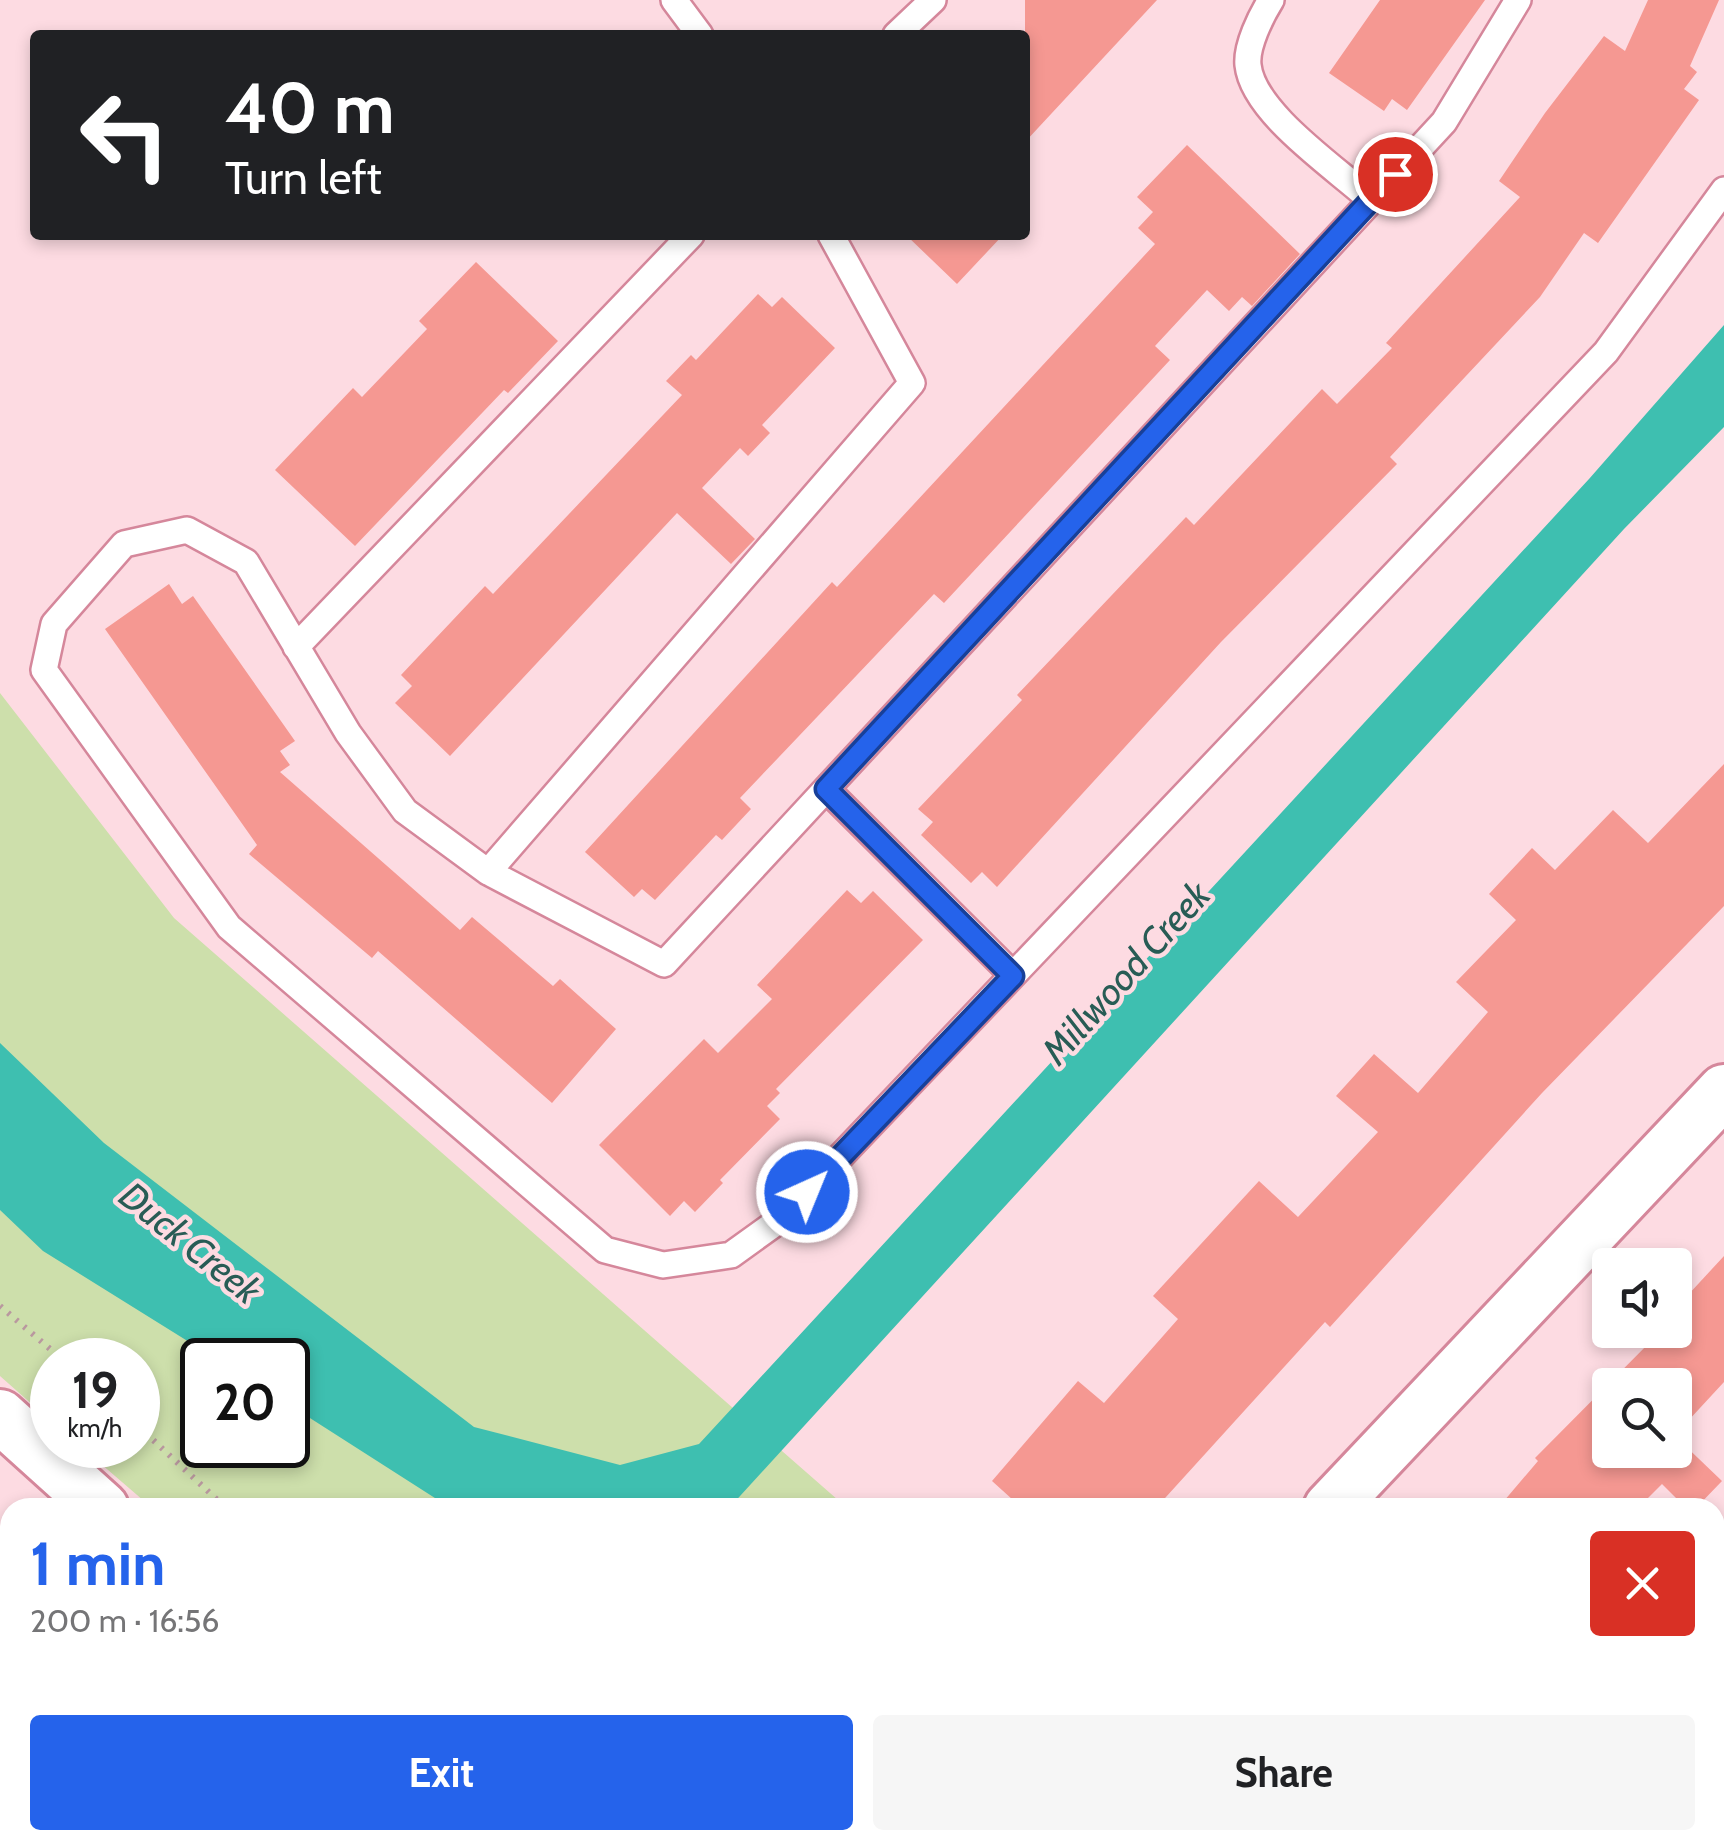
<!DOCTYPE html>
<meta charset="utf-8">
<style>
body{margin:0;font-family:Cabin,sans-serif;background:#f6f6f6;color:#202124;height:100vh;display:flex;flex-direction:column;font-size:38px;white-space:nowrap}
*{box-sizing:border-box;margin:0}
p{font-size:32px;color:#757577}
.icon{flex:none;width:55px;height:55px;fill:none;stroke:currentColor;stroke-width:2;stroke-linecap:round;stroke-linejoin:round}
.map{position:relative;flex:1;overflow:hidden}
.panel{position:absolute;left:0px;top:1498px;width:1725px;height:352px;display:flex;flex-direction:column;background:#fff;border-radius:30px 30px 0 0;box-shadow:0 5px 15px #0003}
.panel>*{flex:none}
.hud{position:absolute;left:30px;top:30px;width:1000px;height:210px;border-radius:10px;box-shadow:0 5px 15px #0003;background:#202124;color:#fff;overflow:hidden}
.buttons{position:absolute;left:1592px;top:1248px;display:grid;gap:20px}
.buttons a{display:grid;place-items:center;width:100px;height:100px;border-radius:10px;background:#fff;box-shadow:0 5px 15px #0003;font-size:50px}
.speed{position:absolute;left:30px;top:1338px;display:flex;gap:20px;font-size:50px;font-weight:700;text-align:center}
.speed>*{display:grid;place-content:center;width:130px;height:130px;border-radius:50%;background:#fff;box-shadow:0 5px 15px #0003;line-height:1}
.speed small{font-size:25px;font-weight:400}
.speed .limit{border:5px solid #111;border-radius:15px;background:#fff;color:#111}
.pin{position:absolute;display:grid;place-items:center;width:85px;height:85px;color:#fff;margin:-42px;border:5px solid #fff;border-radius:50%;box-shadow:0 2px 10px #0007}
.me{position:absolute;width:110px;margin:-55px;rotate:44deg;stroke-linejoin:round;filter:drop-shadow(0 0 8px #0008)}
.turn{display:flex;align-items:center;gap:35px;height:210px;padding:0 30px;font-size:45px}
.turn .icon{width:130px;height:130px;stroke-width:2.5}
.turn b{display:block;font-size:70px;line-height:85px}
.round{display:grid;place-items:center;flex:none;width:105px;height:105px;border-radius:10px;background:#f6f6f6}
.headline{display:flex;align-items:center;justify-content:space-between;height:170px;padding:0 30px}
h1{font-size:60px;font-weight:800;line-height:75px;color:#2563eb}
.action{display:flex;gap:20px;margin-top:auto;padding:20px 30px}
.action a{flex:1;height:115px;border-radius:10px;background:#2563eb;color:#fff;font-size:40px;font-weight:800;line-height:115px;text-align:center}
.action a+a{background:#f6f6f6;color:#202124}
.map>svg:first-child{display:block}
</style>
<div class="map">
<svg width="1724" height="1848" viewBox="0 0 1724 1848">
<rect width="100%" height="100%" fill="#fddbe2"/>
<path fill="#cddfab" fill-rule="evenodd" d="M 0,693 L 174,918 L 846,1507 L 151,1507 L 79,1445 L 138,1445 L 138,1360 L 52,1360 L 52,1422 L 0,1376 ZM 202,1360 L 288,1360 L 288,1445 L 202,1445 Z
M 535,1840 L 1215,1840 L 1224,1848 L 544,1848 Z"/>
<path fill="#3ebfb0" d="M 1724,325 L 1724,427 L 1624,529 L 730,1507 L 449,1507 L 288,1404 L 288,1360 L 218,1360 L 43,1251 L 0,1210 L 0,1043 L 104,1143 L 474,1427 L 620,1465 L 699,1444 L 1589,479 Z
M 868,1840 L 1032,1840 L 1038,1848 L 877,1848 Z"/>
<path fill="#f59892" d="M 1025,0 L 1157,0 L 1025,142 Z
M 1380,0 L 1485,0 L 1407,110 L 1392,99 L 1384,111 L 1329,73 Z
M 1648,0 L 1719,0 L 1690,66 L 1697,72 L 1684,89 L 1699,100 L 1598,243 L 1584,233 L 1540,297 L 1390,457 L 1397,464 L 1221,642 L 997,887 L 982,872 L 971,883 L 921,835 L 933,822 L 918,809 L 1022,700 L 1017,695 L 1186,517 L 1194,525 L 1322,389 L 1337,404 L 1392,348 L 1386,343 L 1520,197 L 1499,181 L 1545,113 L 1604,36 L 1625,51 Z
M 1187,145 L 1300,254 L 1252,306 L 1242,297 L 1229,311 L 1207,290 L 1155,346 L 1170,360 L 944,603 L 934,594 L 740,798 L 751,809 L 722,840 L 716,835 L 655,900 L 642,889 L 634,897 L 585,852 L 832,582 L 837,587 L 1155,244 L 1138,228 L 1153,212 L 1137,197 Z
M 906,235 L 1003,235 L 957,284 Z
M 476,262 L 558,341 L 508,393 L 504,390 L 355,546 L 275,470 L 353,388 L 362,397 L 427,329 L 419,321 Z
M 758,294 L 772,307 L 782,297 L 835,348 L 762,425 L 770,433 L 748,456 L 740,448 L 702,488 L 755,539 L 731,564 L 677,513 L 450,756 L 395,703 L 412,686 L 401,675 L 485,586 L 493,594 L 682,395 L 666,381 L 691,355 L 696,360 Z
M 169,584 L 182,604 L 193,596 L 295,741 L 280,751 L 290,765 L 280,772 L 460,930 L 472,917 L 553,986 L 560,979 L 616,1029 L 552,1103 L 378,951 L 372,958 L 249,854 L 257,845 L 105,629 Z
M 1724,764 L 1724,906 L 1542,1093 L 1330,1327 L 1325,1322 L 1156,1508 L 1022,1508 L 992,1481 L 1078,1381 L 1104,1403 L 1178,1319 L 1153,1296 L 1259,1181 L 1298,1217 L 1378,1132 L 1336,1096 L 1374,1054 L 1418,1093 L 1488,1012 L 1456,982 L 1516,920 L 1489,894 L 1532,848 L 1555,870 L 1613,810 L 1648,843 Z
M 847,890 L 861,903 L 873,891 L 923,940 L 776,1089 L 780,1093 L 767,1106 L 780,1119 L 720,1180 L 723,1183 L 695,1212 L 684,1201 L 670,1216 L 599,1145 L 704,1039 L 718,1053 L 772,999 L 757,985 Z
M 1724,1256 L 1724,1382 L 1675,1435 L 1675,1385 L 1610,1385 L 1610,1450 L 1675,1450 L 1675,1436 L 1722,1481 L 1696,1508 L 1686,1508 L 1662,1484 L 1638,1508 L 1498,1508 L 1538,1461 L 1535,1458 L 1657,1335 L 1656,1330 L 1675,1330 L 1675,1309 Z"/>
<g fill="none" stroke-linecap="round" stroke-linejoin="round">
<defs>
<path id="lane" d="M 674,0 L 700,35
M 1271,0 C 1261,16 1246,46 1248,65 C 1253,113 1336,168 1371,200
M 1518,0 L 1444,122 L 664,964 L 488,872 L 405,811 L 348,733 L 246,562 L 187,530 L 124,544 L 54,624 L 44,670 L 229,927 L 605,1250 L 663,1265 L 731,1255 L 781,1219 L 1606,352 L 1724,190
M 896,35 L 933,0
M 296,647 L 691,235
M 826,789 L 1013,975
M 488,872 L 912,383 L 831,235"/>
<path id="street" d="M 0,1416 L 102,1508
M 1330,1508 L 1724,1091
M 480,1840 L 490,1848
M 1261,1840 L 1268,1848"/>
</defs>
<use href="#lane" stroke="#d5879b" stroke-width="30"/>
<use href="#street" stroke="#d5879b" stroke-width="58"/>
<path stroke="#b9989f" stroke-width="6" stroke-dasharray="2.5 8" stroke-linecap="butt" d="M 0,1306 L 63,1360
M 138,1426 L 226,1508
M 648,1840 L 658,1848"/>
<use href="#lane" stroke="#fff" stroke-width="25"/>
<use href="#street" stroke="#fff" stroke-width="52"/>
</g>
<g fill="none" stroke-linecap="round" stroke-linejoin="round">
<defs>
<path id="route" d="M 807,1192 L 1013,976 L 826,789 L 1395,174"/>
</defs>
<use href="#route" stroke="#184099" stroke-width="25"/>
<use href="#route" stroke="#2563eb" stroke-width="18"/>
</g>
<g text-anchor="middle" stroke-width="9" stroke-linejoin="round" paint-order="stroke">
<g font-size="38" font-style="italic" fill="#285c55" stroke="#fddbe2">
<text transform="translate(1126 973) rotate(-48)" y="13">Millwood Creek</text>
<text transform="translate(190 1243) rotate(39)" y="13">Duck Creek</text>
</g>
</g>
</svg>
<div class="buttons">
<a><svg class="icon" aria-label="sound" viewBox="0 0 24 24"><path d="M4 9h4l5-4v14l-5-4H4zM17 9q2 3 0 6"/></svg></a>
<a><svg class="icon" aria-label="search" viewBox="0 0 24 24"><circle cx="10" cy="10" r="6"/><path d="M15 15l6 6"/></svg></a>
</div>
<div class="speed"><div>19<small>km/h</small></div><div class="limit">20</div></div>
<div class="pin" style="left:1395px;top:174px;background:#d93025"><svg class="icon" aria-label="arrive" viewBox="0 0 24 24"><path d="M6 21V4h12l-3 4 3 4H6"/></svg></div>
<svg class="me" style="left:807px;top:1192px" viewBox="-20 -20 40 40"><circle r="17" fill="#2563eb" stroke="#fff" stroke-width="3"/><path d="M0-11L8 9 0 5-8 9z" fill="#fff"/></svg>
<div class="hud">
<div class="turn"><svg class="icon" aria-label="left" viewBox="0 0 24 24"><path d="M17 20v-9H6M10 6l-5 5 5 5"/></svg><div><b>40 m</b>Turn left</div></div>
</div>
<section class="panel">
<div class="headline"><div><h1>1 min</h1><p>200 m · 16:56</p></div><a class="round" style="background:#d93025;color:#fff"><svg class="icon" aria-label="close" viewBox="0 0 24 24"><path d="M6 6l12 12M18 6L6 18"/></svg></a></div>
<div class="action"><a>Exit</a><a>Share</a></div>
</section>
</div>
